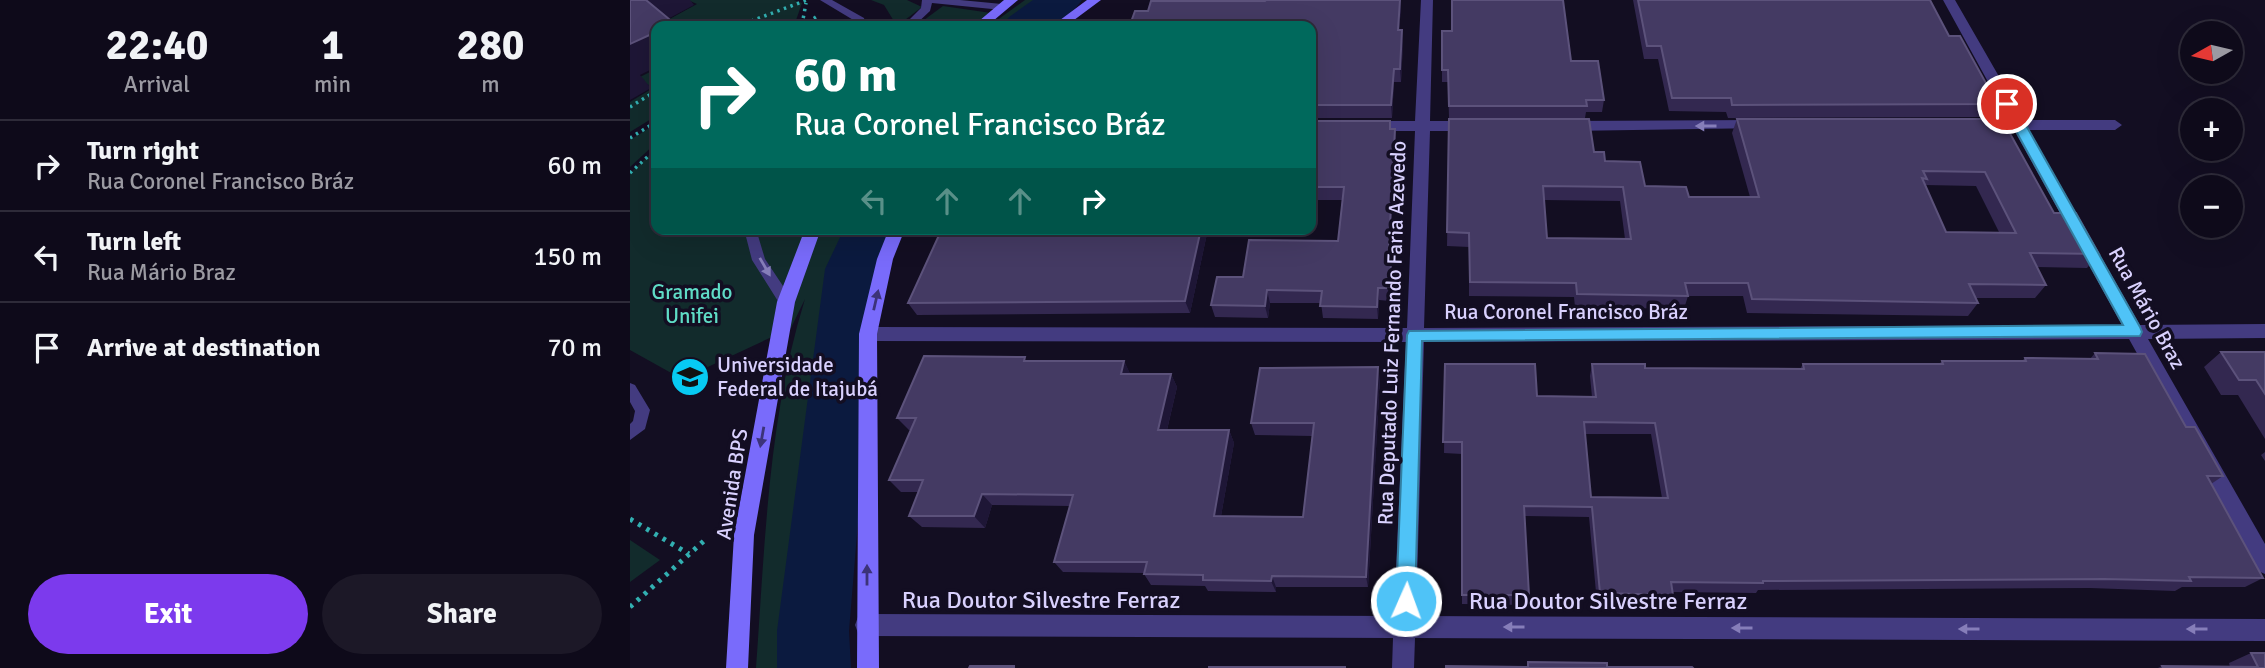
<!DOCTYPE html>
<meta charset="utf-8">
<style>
body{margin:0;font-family:Signika,sans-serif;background:#1c1827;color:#f1f3f6;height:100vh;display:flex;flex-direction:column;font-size:26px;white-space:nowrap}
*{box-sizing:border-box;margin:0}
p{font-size:23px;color:#9b9aa2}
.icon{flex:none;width:38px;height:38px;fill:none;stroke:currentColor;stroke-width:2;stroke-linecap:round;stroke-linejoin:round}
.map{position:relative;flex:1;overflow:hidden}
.drawer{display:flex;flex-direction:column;background:#0e0a1a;width:630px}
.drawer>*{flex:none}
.banner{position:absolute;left:21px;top:21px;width:665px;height:214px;border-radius:14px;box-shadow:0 7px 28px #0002,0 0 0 2px #2e2b39;background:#00695c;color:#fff;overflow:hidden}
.needle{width:46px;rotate:262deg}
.tools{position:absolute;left:1550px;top:21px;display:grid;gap:14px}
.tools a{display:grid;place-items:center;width:63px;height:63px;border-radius:50%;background:#0e0a1a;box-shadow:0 7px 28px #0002,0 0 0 2px #2e2b39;font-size:35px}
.pin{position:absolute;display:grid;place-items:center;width:60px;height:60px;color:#fff;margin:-30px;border:4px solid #fff;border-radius:50%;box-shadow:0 2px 7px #0007}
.me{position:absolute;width:77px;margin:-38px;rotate:2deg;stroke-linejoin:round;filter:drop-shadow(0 0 5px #0008)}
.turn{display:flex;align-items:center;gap:24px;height:147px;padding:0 28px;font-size:32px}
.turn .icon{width:91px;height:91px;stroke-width:2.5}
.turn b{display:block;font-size:49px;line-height:60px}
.lanes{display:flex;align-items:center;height:66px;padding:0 28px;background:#0003;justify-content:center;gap:35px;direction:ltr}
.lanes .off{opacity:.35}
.eta{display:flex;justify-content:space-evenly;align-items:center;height:119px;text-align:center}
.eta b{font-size:42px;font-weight:800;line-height:49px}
.button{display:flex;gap:14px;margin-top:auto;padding:14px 28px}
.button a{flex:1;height:80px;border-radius:42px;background:#7c3aed;color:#fff;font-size:28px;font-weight:800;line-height:80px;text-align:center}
.button a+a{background:#1c1827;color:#f1f3f6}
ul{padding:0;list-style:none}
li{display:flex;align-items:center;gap:21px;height:91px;padding:0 28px;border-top:2px solid #2e2b39}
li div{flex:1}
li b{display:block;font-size:26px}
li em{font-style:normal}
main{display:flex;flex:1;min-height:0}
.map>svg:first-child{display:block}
</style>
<main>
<section class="drawer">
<div class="eta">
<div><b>22:40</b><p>Arrival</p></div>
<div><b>1</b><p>min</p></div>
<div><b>280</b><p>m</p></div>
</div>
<ul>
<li><svg class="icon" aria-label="right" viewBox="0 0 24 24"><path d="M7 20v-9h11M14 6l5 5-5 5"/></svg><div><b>Turn right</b><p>Rua Coronel Francisco Bráz</p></div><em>60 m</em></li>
<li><svg class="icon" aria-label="left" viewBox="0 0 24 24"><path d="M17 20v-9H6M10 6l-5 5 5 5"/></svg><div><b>Turn left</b><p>Rua Mário Braz</p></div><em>150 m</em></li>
<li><svg class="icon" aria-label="arrive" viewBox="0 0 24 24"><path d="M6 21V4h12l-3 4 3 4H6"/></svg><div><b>Arrive at destination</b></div><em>70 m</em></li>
</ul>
<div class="button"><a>Exit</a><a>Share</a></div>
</section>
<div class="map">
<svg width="1635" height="668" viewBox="0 0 1635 668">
<rect width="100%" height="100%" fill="#130e22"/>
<path fill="#122b2c" d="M 58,0 L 164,0 L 172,3 L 164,26 L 27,26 L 67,4 Z
M 241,0 L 277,0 L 292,7 L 267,26 L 254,5 Z
M 395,0 L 449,0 L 412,26 L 359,26 Z
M 313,6 L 368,14 L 355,26 L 286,26 Z
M 26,69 L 26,116 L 0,132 L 0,102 L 23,88 L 8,78 Z
M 26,124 L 26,143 L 0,167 L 0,140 Z
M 26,149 L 26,229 L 256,229 C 223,301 220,381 216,459 C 213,529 211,598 211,668 L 126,668 C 135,544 138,418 175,299 L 161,328 L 52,379 L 0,350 L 0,173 Z
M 0,540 L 30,560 L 0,582 Z"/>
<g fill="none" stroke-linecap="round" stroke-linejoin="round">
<path fill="#0b1a3f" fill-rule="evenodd" d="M 403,0 L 452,0 C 430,31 406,26 373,26 L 379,17 Z
M 214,229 L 266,229 L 249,269 L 219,631 L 221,668 L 147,668 L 147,631 L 195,269 Z"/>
<path stroke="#32afb1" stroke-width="3.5" stroke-dasharray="2.5 4.5" stroke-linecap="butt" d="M 172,25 L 176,3
M 108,26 L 177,0
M 172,26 L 186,17
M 0,107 L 26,91
M 0,138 L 26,122
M 0,173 L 26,149"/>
<path stroke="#32afb1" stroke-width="5" stroke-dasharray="3.5 6" stroke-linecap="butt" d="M 0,519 L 59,554
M 0,607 L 75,540"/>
<path fill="#433b80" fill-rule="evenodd" d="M 190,0 L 202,0 L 234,18 L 236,26 L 226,26 L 225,21 Z
M 292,0 L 330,0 L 372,4 L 377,7 L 372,10 L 302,3 L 300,11 L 284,26 L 273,26 L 291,8 Z
M 114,229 L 126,229 L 135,259 L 161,298 L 163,302 L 161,306 L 151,306 L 122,260 Z
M 0,383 L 5,385 L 20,410 L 15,429 L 0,440 L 0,424 L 3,421 L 5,411 L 0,402 Z"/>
<path fill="#433b80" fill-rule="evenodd" d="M 791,0 L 803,0 L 800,121 L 841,121 L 848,126 L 841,131 L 800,131 L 794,328 L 1492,325 L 1384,130 L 1352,130 L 1345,125 L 1352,120 L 1379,120 L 1313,0 L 1325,0 L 1394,120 L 1485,120 L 1492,125 L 1485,130 L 1399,130 L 1510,325 L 1635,324 L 1635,338 L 1518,339 L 1635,544 L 1635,574 L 1628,571 L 1499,339 L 794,342 L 786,616 L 1635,619 L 1635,641 L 785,638 L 784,668 L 762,668 L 763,638 L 236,636 L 228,633 L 225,625 L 228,617 L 236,614 L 764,616 L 776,342 L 238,341 L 232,339 L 229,334 L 232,329 L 238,327 L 777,328 L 785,131 L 736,131 L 729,126 L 736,121 L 785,121 Z
M 1128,120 L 1135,125 L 1133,128 L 939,131 L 932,126 L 939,121 Z"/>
<path fill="#796bfb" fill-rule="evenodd" d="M 374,0 L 388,0 L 357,26 L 343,26 Z
M 457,0 L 471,0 L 436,26 L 422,26 Z
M 175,229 L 191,229 L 165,302 L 124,535 L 118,668 L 96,668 L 104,535 L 147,302 Z
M 259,229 L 275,229 L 263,259 L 247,334 L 249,668 L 227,668 L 229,334 L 247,259 Z"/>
</g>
<path fill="#332850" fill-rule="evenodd" d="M 1003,0 L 1300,0 L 1319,36 L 1363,96 L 1361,100 L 1363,104 L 1355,117 L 1098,118 L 1096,112 L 1039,111 L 1028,59 L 1014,59 Z
M 771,8 L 769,30 L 773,43 L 771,82 L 764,82 L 762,118 L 681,118 L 681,26 L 501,22 Z
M 812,31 L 941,61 L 974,100 L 972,112 L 956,112 L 955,118 L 819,118 L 818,82 L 812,82 Z
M 819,119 L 964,152 L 975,161 L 1015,186 L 1059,197 L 1120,197 L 1102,133 L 1107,119 L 1372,119 L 1424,213 L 1469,254 L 1457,268 L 1407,267 L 1416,285 L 1405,298 L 1345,298 L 1348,303 L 1338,316 L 1117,313 L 1113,296 L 1058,296 L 1054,309 L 945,307 L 944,297 L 839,296 L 839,247 L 817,246 ZM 1295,185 L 1346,186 L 1369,232 L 1316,232 ZM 914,200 L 990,201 L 995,239 L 917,238 Z
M 681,121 L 765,129 L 766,142 L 759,264 L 761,264 L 762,276 L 760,301 L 749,300 L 748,319 L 693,318 L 691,303 L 640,303 L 638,318 L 585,317 L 581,305 L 613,277 L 708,241 L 712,200 L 681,200 Z
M 578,229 L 560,313 L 287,315 L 278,303 L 361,233 Z
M 1591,352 L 1635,352 L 1635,439 L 1608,395 L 1591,395 L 1574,367 Z
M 1465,353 L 1556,427 L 1593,476 L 1581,484 L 1633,578 L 1615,587 L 1552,587 L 1545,591 L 1460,588 L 1128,590 L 1126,593 L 1042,592 L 1043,595 L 1038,604 L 967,603 L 959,517 L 895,516 L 899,595 L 897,605 L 832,604 L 832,454 L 814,453 L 815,364 L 907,396 L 962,397 L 960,376 L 962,364 L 1015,368 L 1170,369 L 1173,364 L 1309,364 L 1312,361 L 1392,361 L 1395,358 L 1460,359 ZM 955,434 L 1021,434 L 1032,498 L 961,497 Z
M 398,361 L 494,361 L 500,374 L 541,374 L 547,387 L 537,430 L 599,430 L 604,443 L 591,516 L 673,517 L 682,436 L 625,435 L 621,423 L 750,380 L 738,587 L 646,587 L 646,592 L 578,591 L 575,586 L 521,585 L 514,574 L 514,573 L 433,572 L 424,562 L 440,506 L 362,505 L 355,528 L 292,527 L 279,516 L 289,492 L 271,492 L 259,480 L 281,430 L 279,430 L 267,418 Z
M 1635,452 L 1635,461 L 1631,455 Z
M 1621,653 L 1635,668 L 1528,668 L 1532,666 L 1600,667 L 1599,663 Z"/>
<path fill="#1e1636" d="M 15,0 L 60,0 L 64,5 L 32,22 Z
M 770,0 L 771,8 L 768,43 L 768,30 Z
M 39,19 L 45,26 L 32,26 Z
M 772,30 L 773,43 L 771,82 L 770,69 Z
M 26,32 L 26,67 L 10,75 L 21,88 L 0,100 L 0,44 Z
M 764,69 L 764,82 L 762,118 L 761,105 Z
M 765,129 L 766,142 L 759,276 L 758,264 Z
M 571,229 L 578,229 L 560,313 L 555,301 Z
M 761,264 L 762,276 L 760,301 L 759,288 Z
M 748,288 L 749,300 L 748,319 L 747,307 Z
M 637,290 L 640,303 L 638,318 L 635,306 Z
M 494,361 L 501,375 L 491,374 Z
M 748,367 L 750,380 L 738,587 L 736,577 Z
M 541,374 L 547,387 L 534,442 L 528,430 Z
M 599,430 L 604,443 L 589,527 L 584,516 Z
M 352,494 L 362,505 L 355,528 L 344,516 Z
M 642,576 L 646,587 L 646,592 L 641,581 Z"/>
<path fill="#443a63" stroke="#5c527b" stroke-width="2" fill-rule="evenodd" d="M 0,0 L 16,0 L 39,19 L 32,26 L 26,26 L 26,32 L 0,44 Z
M 636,0 L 770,0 L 768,30 L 772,30 L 770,69 L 764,69 L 761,105 L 681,105 L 681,26 L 450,26 L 451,22 L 501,22 L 505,11 L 518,11 L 521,1 L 635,1 Z
M 822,0 L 933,0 L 941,61 L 968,61 L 974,100 L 956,100 L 957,106 L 819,106 L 818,70 L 812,70 L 812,31 L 822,31 Z
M 1008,0 L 1300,0 L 1319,36 L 1330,36 L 1363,96 L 1358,96 L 1363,104 L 1102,105 L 1101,98 L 1042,98 L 1031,46 L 1017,46 Z
M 819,119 L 959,119 L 964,152 L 974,152 L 975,161 L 1010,162 L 1015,186 L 1056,187 L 1059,197 L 1129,197 L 1107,119 L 1372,119 L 1424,213 L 1446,213 L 1469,254 L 1400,253 L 1416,285 L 1339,284 L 1348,303 L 1122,299 L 1118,283 L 1055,283 L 1058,296 L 947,294 L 946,283 L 840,282 L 839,233 L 817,232 ZM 1293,171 L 1355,172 L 1386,233 L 1316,232 L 1292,178 L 1297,179 ZM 913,186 L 993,187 L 1001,239 L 917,238 Z
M 681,121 L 760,121 L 760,129 L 765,129 L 758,264 L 761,264 L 759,288 L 748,288 L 747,307 L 690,306 L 692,291 L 637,290 L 635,306 L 581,305 L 587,277 L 613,277 L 619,240 L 708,241 L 714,187 L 681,187 Z
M 363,229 L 571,229 L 555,301 L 278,303 L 310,233 L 361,233 Z
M 1591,352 L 1635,352 L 1635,394 L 1626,380 L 1609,380 Z
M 1465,353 L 1515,354 L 1556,427 L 1565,427 L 1593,476 L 1577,476 L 1633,578 L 1559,577 L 1561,581 L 1474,579 L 1133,581 L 1133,583 L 1041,582 L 1043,595 L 970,593 L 962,507 L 894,506 L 899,595 L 832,595 L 832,442 L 813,442 L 815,364 L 905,364 L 907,396 L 966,397 L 962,364 L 1015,364 L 1015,368 L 1174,369 L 1173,364 L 1313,364 L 1312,361 L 1396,361 L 1395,358 L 1468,359 ZM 954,422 L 1025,423 L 1038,498 L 961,497 Z
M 294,356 L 395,357 L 394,361 L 494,361 L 491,374 L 541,374 L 528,430 L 599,430 L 584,516 L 673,517 L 684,423 L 621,423 L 630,368 L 748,367 L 736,577 L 642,576 L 641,581 L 573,580 L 573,575 L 514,574 L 517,562 L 424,562 L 443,495 L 352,494 L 344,516 L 279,516 L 293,480 L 259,480 L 286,418 L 267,418 Z
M 1621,653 L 1635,653 L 1635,668 L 1533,668 L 1532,666 L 1628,667 Z
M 898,662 L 977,663 L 977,667 L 1062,667 L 1063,668 L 816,668 L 816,666 L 898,667 Z
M 340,666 L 384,666 L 384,668 L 339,668 Z
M 579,667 L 715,667 L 715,668 L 579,668 Z"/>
<defs><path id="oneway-solid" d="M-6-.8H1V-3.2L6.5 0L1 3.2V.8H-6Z" transform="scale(1.75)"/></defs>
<g fill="#867eb9">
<use href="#oneway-solid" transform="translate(1076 126) rotate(180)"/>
<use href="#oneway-solid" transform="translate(135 267) rotate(60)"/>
<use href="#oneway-solid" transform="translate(884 627) rotate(-180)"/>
<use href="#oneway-solid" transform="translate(1112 628) rotate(-180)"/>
<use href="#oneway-solid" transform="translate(1339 629) rotate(-180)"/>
<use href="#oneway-solid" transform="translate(1567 629) rotate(-180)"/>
</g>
<g fill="#3c3379">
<use href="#oneway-solid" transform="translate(246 300) rotate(-77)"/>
<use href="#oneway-solid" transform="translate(132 437) rotate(100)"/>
<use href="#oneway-solid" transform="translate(237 575) rotate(-90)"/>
</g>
<path fill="#4fc3f7" stroke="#337fa1" stroke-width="2" d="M 1377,100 L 1384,104 L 1510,327 L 1512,332 L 1510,336 L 792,341 L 785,601 L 782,607 L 776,610 L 769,607 L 766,601 L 777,335 L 779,331 L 1493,325 L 1371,104 Z"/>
<defs>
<symbol id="university-disc" viewBox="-11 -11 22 22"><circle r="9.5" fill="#07caf3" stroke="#130e22"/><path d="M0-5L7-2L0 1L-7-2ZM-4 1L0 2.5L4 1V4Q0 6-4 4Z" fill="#111"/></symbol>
</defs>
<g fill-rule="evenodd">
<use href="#university-disc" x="38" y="355" width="44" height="44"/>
</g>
<g text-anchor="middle" stroke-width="7" stroke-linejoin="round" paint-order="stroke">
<g font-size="21" fill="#5fdcc6" stroke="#130e22">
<text x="62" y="299">Gramado<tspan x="62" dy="24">Unifei</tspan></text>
</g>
<g font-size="21" fill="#d9d1fe" stroke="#130e22">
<text transform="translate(1517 308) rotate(61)" y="7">Rua Mário Braz</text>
<text x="936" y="319">Rua Coronel Francisco Bráz</text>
<text transform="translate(762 333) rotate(-88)" y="7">Rua Deputado Luiz Fernando Faria Azevedo</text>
<text transform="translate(102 484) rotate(-81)" y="7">Avenida BPS</text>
</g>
<g font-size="21" fill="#d9d1fe" stroke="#130e22" text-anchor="start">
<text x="87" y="372">Universidade<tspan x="87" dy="24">Federal de Itajubá</tspan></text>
</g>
<g font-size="24" fill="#d9d1fe" stroke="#130e22">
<text x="411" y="608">Rua Doutor Silvestre Ferraz</text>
<text x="978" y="609">Rua Doutor Silvestre Ferraz</text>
</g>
</g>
</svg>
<div class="tools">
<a><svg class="needle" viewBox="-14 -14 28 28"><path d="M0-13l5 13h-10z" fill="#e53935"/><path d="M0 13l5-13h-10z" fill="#9b9aa2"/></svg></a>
<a>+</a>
<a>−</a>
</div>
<div class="pin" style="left:1377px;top:104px;background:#d93025"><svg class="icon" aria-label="arrive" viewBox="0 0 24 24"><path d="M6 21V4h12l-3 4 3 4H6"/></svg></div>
<svg class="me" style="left:776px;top:601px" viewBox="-20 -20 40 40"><circle r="17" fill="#4fc3f7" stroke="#fff" stroke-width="3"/><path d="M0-11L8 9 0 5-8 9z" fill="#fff"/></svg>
<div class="banner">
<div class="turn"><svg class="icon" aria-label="right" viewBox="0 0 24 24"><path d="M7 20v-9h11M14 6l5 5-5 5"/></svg><div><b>60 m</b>Rua Coronel Francisco Bráz</div></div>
<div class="lanes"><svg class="icon off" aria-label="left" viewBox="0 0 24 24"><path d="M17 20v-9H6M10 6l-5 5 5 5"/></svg><svg class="icon off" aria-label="ahead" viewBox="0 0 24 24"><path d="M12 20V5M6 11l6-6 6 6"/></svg><svg class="icon off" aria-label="ahead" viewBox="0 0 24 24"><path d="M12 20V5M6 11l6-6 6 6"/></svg><svg class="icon" aria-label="right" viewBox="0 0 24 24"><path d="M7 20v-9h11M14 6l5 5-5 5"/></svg></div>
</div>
</div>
</main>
